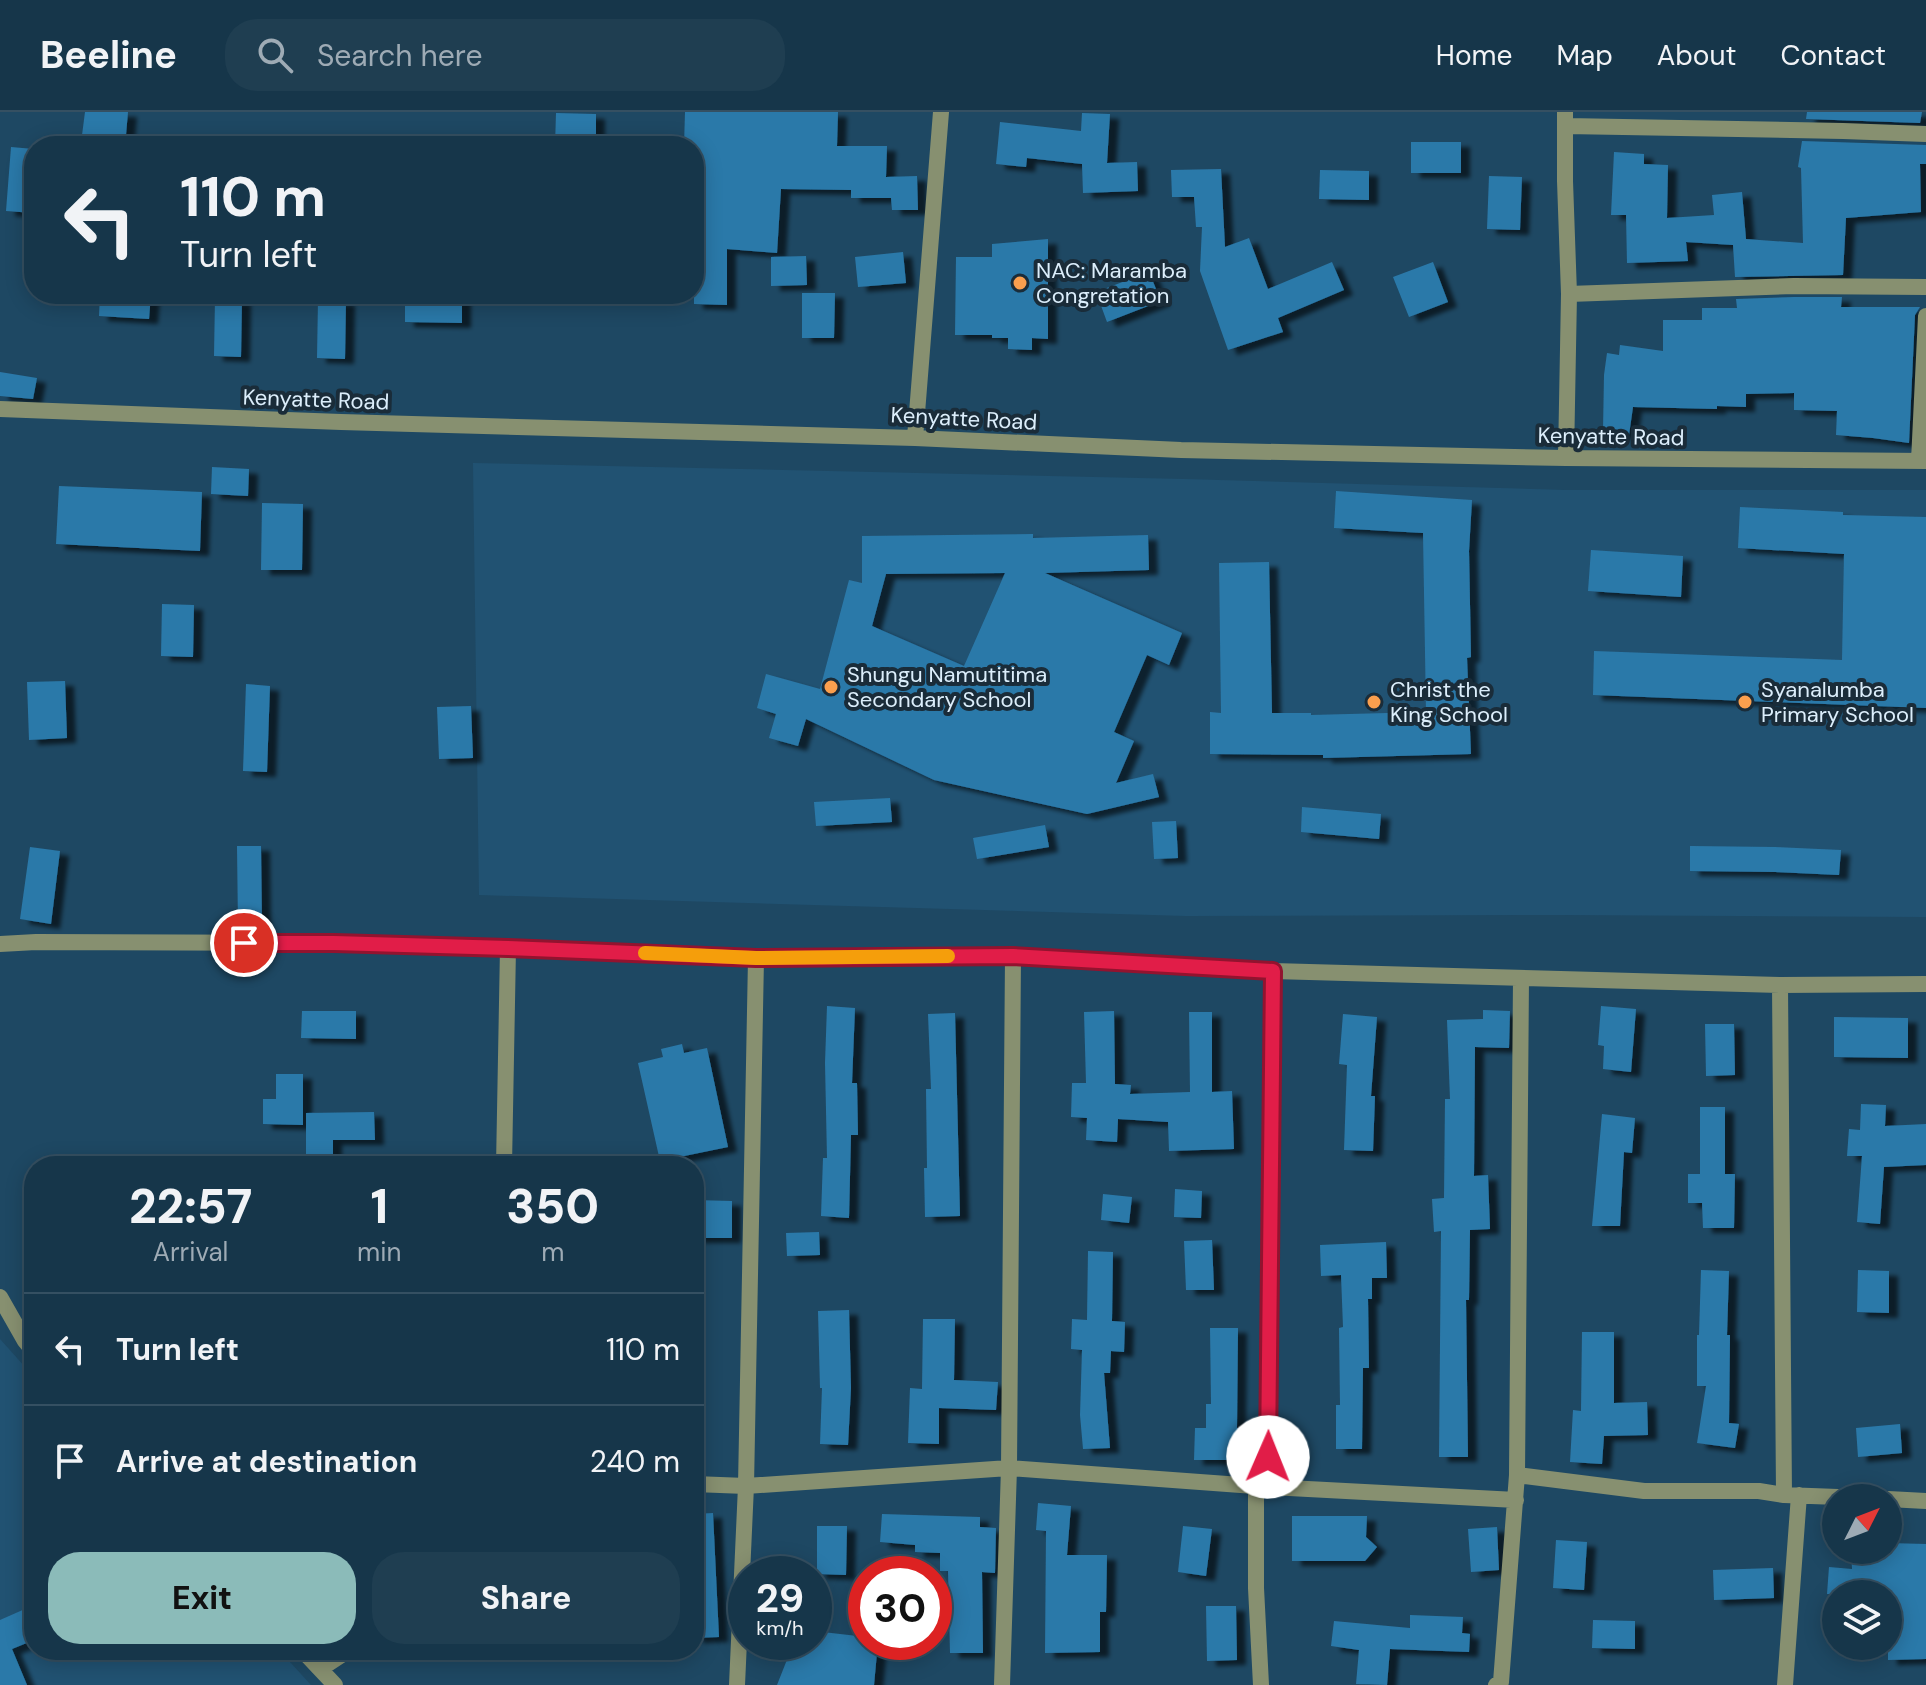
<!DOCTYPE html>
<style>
body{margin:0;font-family:"DM Sans",sans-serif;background:#1f3e51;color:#f1f3f6;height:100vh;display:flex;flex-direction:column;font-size:30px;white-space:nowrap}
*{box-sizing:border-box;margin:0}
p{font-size:26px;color:#9eabb5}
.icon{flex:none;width:44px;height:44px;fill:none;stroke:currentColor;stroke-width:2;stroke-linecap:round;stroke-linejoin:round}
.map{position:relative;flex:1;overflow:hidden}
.details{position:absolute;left:24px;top:1044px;width:680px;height:504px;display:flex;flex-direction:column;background:#16364a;border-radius:32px;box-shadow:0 4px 20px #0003,0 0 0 2px #355062}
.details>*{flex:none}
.banner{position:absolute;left:24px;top:24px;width:680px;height:168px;border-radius:32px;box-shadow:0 4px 20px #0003,0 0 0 2px #355062;background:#16364a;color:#f1f3f6;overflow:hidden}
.needle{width:52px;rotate:48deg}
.tools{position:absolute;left:1822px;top:1372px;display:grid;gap:16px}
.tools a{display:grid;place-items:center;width:80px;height:80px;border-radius:50%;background:#16364a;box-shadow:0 4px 20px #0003,0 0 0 2px #355062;font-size:40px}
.speed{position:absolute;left:728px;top:1444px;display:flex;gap:16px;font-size:40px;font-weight:700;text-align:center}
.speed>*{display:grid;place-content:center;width:104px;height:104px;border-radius:50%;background:#16364a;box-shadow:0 4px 20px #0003,0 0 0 2px #355062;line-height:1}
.speed small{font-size:20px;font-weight:400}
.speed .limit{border:12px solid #d22;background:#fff;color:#111}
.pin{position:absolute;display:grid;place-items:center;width:68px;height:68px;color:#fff;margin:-34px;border:4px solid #fff;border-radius:50%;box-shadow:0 2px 8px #0007}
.me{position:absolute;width:88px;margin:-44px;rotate:1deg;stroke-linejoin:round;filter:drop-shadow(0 0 6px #0008)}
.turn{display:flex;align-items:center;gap:28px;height:168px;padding:0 24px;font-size:36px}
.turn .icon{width:104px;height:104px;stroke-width:2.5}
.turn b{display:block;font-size:56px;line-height:68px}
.eta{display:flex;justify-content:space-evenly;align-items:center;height:136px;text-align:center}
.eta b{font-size:48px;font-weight:800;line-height:56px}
.primary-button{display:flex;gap:16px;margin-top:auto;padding:16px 24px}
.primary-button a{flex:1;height:92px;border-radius:32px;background:#8bbbb9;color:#111;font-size:32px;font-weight:800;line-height:92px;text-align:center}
.primary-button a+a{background:#1f3e51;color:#f1f3f6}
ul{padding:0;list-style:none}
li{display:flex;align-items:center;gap:24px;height:112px;padding:0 24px;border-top:2px solid #355062}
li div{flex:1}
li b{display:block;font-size:30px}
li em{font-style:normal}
header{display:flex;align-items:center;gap:48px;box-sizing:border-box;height:112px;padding:0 40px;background:#16364a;border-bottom:2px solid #355062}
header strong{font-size:38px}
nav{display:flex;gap:44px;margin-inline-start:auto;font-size:28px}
.search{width:560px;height:72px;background:#1f3e51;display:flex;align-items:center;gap:20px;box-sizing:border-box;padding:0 28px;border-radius:32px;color:#9eabb5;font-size:30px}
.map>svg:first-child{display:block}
</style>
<header>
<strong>Beeline</strong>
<div class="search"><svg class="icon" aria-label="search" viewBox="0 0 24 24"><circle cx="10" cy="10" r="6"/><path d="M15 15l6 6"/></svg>Search here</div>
<nav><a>Home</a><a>Map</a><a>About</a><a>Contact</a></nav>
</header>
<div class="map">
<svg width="1926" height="1573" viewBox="0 0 1926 1573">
<defs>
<filter id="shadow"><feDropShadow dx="9" dy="5" stdDeviation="2" flood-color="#0009"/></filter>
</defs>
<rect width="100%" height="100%" fill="#1e4863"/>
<path fill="#215272" d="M 473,351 L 1184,367 L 1565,378 L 1926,378 L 1926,805 L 1564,803 L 1186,804 L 479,783 Z
M 0,1227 L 34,1265 L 34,1538 L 279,1538 L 311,1573 L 0,1573 Z"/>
<path fill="#2b79a9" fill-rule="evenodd" filter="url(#shadow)" d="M 85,0 L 128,0 L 125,34 L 81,31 Z
M 685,0 L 838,0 L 837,34 L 887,34 L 886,65 L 917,64 L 918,98 L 892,98 L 891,86 L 851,86 L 851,78 L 781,77 L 777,141 L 727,137 L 727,193 L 694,192 L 694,34 L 684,34 Z
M 1807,0 L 1922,0 L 1920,11 L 1806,7 Z
M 556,1 L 596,2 L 596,34 L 555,34 Z
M 1082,1 L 1110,2 L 1107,51 L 1137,50 L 1138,79 L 1083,81 L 1082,52 L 1027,46 L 1026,55 L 996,52 L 1000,10 L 1081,19 Z
M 1802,29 L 1926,33 L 1926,52 L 1920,52 L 1921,100 L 1846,106 L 1843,163 L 1735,165 L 1733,133 L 1686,130 L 1688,149 L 1627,151 L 1626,103 L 1611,103 L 1614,40 L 1644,42 L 1644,52 L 1668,53 L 1667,106 L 1714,103 L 1712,83 L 1742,80 L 1746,127 L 1803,131 L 1801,56 L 1798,55 Z
M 1411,30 L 1461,30 L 1461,61 L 1411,61 Z
M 11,35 L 34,37 L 34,101 L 6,99 Z
M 1221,57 L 1225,135 L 1249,126 L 1268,177 L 1332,150 L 1344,178 L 1278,206 L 1283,220 L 1228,238 L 1200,159 L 1202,115 L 1196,115 L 1194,85 L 1172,85 L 1171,58 Z
M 1320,58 L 1369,59 L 1369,88 L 1319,87 Z
M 1489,64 L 1522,65 L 1520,118 L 1487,117 Z
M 1048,127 L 1048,227 L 1032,226 L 1032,238 L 1008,237 L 1008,226 L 992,226 L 992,223 L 955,223 L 956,145 L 992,145 L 992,132 Z
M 903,140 L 906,171 L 858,175 L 855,145 Z
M 806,144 L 807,173 L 771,174 L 771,145 Z
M 1433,150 L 1448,190 L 1409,205 L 1393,165 Z
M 1149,160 L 1161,189 L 1107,210 L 1096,180 Z
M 802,181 L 835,181 L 834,226 L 802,226 Z
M 100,182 L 151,182 L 149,207 L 99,204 Z
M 405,182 L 462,182 L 462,211 L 405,210 Z
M 1794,185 L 1842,185 L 1841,195 L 1920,195 L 1915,203 L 1909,331 L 1873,326 L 1836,323 L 1837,299 L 1794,298 L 1794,281 L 1746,282 L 1746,295 L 1717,294 L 1717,297 L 1633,295 L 1629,323 L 1603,319 L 1604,263 L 1607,241 L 1619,243 L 1620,233 L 1663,239 L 1663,208 L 1702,208 L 1702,196 L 1737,196 L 1736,187 Z
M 215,186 L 242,187 L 241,245 L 214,244 Z
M 318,188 L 346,188 L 345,247 L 317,246 Z
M 0,260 L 37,266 L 33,287 L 0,284 Z
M 212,355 L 249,357 L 248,384 L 211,382 Z
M 59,374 L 202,380 L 200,439 L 56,432 Z
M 1336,379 L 1472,388 L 1469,439 L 1471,545 L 1467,546 L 1471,642 L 1323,646 L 1323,643 L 1210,642 L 1210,600 L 1221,601 L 1219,451 L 1269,450 L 1272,601 L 1311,601 L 1311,603 L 1426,600 L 1423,421 L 1334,416 Z
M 262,391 L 303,392 L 302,458 L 261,458 Z
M 1740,395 L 1843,400 L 1843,403 L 1926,405 L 1926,596 L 1593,583 L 1594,539 L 1842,548 L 1844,442 L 1738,436 Z
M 1033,422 L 1033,426 L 1148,423 L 1149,458 L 1045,461 L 1182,521 L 1169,553 L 1147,543 L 1114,620 L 1134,629 L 1116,671 L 1153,662 L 1159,685 L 1087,702 L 934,668 L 806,607 L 798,634 L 769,626 L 776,602 L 757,596 L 766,562 L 820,577 L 849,468 L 862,471 L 862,424 ZM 1005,461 L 964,554 L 872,514 L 886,462 Z
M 1591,438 L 1683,444 L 1681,485 L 1588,479 Z
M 162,492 L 194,493 L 193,545 L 161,544 Z
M 65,569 L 67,626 L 29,628 L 27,570 Z
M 246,572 L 270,574 L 267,660 L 243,659 Z
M 471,594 L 473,646 L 439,647 L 437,595 Z
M 890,686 L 892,710 L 816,714 L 814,690 Z
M 1302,695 L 1381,702 L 1379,727 L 1301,720 Z
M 1176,709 L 1178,746 L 1154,747 L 1152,710 Z
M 1045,713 L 1049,735 L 977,747 L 973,726 Z
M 237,734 L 261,734 L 262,814 L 238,814 Z
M 1690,734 L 1775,735 L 1841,738 L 1839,763 L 1775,760 L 1690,759 Z
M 30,735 L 60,739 L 51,812 L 20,807 Z
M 827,894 L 855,896 L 852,971 L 857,971 L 858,1023 L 851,1023 L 849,1106 L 821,1104 L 823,1046 L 827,1046 L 825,951 Z
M 1601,894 L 1636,897 L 1631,960 L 1603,957 L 1604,934 L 1598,933 Z
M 1483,898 L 1510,899 L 1509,936 L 1475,935 L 1474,1064 L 1488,1063 L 1490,1117 L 1470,1118 L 1469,1188 L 1466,1188 L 1468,1345 L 1439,1345 L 1441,1119 L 1434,1120 L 1432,1087 L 1444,1086 L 1445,987 L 1450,987 L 1447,908 L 1483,907 Z
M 302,899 L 356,899 L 356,927 L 301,926 Z
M 1114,899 L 1115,972 L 1131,973 L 1130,982 L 1190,980 L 1189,900 L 1212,900 L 1212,980 L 1232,979 L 1234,1037 L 1169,1039 L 1168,1010 L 1118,1007 L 1117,1030 L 1086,1028 L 1087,1006 L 1071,1005 L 1072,971 L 1086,971 L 1084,900 Z
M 955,901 L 960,1104 L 925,1105 L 924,1056 L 927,1056 L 926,977 L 931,977 L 928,902 Z
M 1343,902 L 1377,905 L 1371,984 L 1375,984 L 1373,1039 L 1344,1038 L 1347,953 L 1339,952 Z
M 1834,905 L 1908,906 L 1908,946 L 1834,945 Z
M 1705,912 L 1734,912 L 1735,963 L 1706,964 Z
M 682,932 L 684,941 L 707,936 L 728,1035 L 660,1049 L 638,951 L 663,945 L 661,937 Z
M 276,962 L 303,962 L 303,1013 L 263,1012 L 263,987 L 276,987 Z
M 1861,992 L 1886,993 L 1885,1014 L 1926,1012 L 1926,1053 L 1884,1055 L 1880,1112 L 1857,1110 L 1862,1044 L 1847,1044 L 1849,1017 L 1860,1018 Z
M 1700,995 L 1725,995 L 1725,1062 L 1735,1062 L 1734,1116 L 1703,1116 L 1702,1091 L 1688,1091 L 1688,1062 L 1700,1062 Z
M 374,1000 L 375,1028 L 333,1028 L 333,1054 L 306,1054 L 306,1001 Z
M 1602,1002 L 1635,1006 L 1632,1041 L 1624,1040 L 1620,1114 L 1592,1114 Z
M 1175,1077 L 1202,1079 L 1201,1106 L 1174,1105 Z
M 1103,1082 L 1132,1085 L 1129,1111 L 1101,1108 Z
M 694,1088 L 732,1089 L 732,1126 L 694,1126 Z
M 819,1120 L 820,1143 L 787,1144 L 786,1121 Z
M 1212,1128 L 1214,1178 L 1186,1178 L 1184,1129 Z
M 1386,1130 L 1387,1166 L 1372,1166 L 1372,1187 L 1368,1187 L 1369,1256 L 1363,1256 L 1362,1337 L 1336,1337 L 1336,1293 L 1340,1293 L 1339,1216 L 1343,1215 L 1341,1163 L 1321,1164 L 1320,1133 Z
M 1088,1139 L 1113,1140 L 1112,1209 L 1125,1210 L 1124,1240 L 1111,1239 L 1110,1261 L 1104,1261 L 1110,1336 L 1083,1337 L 1080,1303 L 1082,1238 L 1071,1237 L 1072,1207 L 1087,1208 Z
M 1701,1158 L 1729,1159 L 1727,1223 L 1730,1223 L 1729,1311 L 1739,1312 L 1735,1336 L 1697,1331 L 1706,1274 L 1697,1274 L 1697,1223 L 1699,1223 Z
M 1858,1158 L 1889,1159 L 1889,1201 L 1857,1200 Z
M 849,1198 L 851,1276 L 848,1333 L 820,1332 L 822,1276 L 820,1276 L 818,1199 Z
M 923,1207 L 955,1207 L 954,1268 L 998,1270 L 996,1298 L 939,1296 L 939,1332 L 908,1331 L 910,1276 L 922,1277 Z
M 1210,1216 L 1238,1216 L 1237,1316 L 1254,1317 L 1254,1348 L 1194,1348 L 1195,1316 L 1206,1316 L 1206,1292 L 1211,1292 Z
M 1582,1220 L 1614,1220 L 1614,1291 L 1647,1290 L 1648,1323 L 1604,1324 L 1602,1352 L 1570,1350 L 1573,1298 L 1581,1299 Z
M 1900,1312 L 1902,1341 L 1858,1345 L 1856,1316 Z
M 1038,1391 L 1071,1394 L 1067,1443 L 1107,1443 L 1106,1500 L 1100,1500 L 1100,1540 L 1045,1541 L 1046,1419 L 1036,1418 Z
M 713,1401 L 719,1525 L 694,1526 L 694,1402 Z
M 882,1402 L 980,1405 L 980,1415 L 996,1416 L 995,1461 L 982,1460 L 983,1541 L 950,1541 L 948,1459 L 940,1459 L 940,1441 L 915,1440 L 915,1433 L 880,1430 Z
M 1292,1404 L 1367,1404 L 1366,1425 L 1377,1435 L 1365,1449 L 1292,1449 Z
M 817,1414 L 847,1414 L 846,1463 L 817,1462 Z
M 1183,1414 L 1212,1417 L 1206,1464 L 1178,1460 Z
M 1497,1415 L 1499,1458 L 1471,1460 L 1468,1417 Z
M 1556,1428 L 1587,1430 L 1584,1478 L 1553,1476 Z
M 1888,1431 L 1926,1432 L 1926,1547 L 1888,1548 L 1888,1482 L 1827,1482 L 1829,1455 L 1852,1457 L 1851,1438 L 1888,1438 Z
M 1773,1456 L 1774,1486 L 1714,1488 L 1713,1458 Z
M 34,1493 L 34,1528 L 12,1537 L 27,1573 L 0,1573 L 0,1508 Z
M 1206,1494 L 1236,1494 L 1237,1548 L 1207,1549 Z
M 1410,1503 L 1463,1505 L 1462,1521 L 1470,1522 L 1469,1540 L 1390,1537 L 1387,1573 L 1356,1572 L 1359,1538 L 1331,1534 L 1334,1509 L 1410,1516 Z
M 1593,1508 L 1635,1509 L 1635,1537 L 1592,1536 Z
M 814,1519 L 866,1525 L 866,1530 L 878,1530 L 874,1573 L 777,1573 L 794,1530 L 814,1530 Z"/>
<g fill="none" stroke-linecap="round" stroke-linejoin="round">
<path stroke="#879070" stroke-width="16" d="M 1565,0 L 1565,69 L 1569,182 L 1566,346
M 1566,14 L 1843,19 L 1926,22
M 1569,182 L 1794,174 L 1926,175
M 0,297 L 341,310 L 915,326 L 1181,338 L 1566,346 L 1926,349
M 915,326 L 941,0
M 1919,349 L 1926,204
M 0,832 L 36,830 L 334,831 L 756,846 L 1013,844 L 1273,859 L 1780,873 L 1926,872
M 1013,844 L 1009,1356 L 1268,1375 L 1273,859
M 1780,873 L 1784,1383
M 504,1054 L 508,836
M 0,1185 L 25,1229 L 34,1240
M 1517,1363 L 1644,1379 L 1759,1379 L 1784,1383 L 1865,1386
M 694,1372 L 746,1374 L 1009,1356 L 1002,1573
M 1256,1374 L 1256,1476 L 1261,1573
M 1268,1375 L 1516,1388
M 1888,1387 L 1926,1389
M 302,1538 L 335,1573
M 320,1557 L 349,1538
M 737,1573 L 746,1374 L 756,846
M 1496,1573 L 1501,1570 L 1517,1363 L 1521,866
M 1785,1573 L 1799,1383"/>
</g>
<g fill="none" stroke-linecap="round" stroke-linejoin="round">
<defs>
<path id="route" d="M 244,831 L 334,831 L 508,836 L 756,846 L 1013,844 L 1273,859 L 1268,1345"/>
</defs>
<use href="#route" stroke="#92132f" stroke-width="20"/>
<use href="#route" stroke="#e11d48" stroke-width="14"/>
<path stroke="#f59e0b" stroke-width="14" d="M 645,841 L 756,846 L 948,844"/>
</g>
<g fill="#fa9f4e" stroke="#1a2c39" stroke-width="3">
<circle cx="1020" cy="171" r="8"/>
<circle cx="831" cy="575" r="8"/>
<circle cx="1374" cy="590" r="8"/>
<circle cx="1745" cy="590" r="8"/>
</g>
<g text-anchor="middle" stroke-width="8" stroke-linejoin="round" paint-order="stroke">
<g font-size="22" fill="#dceefb" stroke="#1a2c39" text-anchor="start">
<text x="1036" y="166">NAC: Maramba<tspan x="1036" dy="25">Congretation</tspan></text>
<text x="847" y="570">Shungu Namutitima<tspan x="847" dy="25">Secondary School</tspan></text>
<text x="1390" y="585">Christ the<tspan x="1390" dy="25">King School</tspan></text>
<text x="1761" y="585">Syanalumba<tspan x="1761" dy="25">Primary School</tspan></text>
</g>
<g font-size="22" fill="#dceefb" stroke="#1a2c39">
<text transform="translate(316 287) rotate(2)" y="8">Kenyatte Road</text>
<text transform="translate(964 306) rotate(3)" y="8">Kenyatte Road</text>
<text transform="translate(1611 324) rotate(1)" y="8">Kenyatte Road</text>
</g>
</g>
</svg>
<div class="tools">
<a><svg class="needle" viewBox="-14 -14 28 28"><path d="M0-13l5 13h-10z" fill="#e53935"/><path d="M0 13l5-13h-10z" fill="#9eabb5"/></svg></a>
<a><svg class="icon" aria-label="layers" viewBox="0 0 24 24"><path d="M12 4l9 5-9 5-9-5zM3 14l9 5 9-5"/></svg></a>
</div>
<div class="speed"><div>29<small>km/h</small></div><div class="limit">30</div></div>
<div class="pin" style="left:244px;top:831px;background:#d93025"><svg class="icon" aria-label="arrive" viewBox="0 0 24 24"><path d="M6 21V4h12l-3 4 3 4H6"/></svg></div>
<svg class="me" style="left:1268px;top:1345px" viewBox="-20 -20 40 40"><circle r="19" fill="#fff"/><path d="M0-13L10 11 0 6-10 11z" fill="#e11d48"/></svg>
<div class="banner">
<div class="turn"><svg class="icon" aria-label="left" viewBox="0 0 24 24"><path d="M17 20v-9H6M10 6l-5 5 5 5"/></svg><div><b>110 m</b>Turn left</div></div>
</div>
<section class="details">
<div class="eta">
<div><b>22:57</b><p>Arrival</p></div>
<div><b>1</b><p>min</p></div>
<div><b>350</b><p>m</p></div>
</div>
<ul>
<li><svg class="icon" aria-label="left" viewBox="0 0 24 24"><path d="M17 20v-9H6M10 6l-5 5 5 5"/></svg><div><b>Turn left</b></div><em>110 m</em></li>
<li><svg class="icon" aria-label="arrive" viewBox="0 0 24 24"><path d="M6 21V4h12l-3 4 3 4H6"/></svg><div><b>Arrive at destination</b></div><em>240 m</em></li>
</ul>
<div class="primary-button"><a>Exit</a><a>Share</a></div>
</section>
</div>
